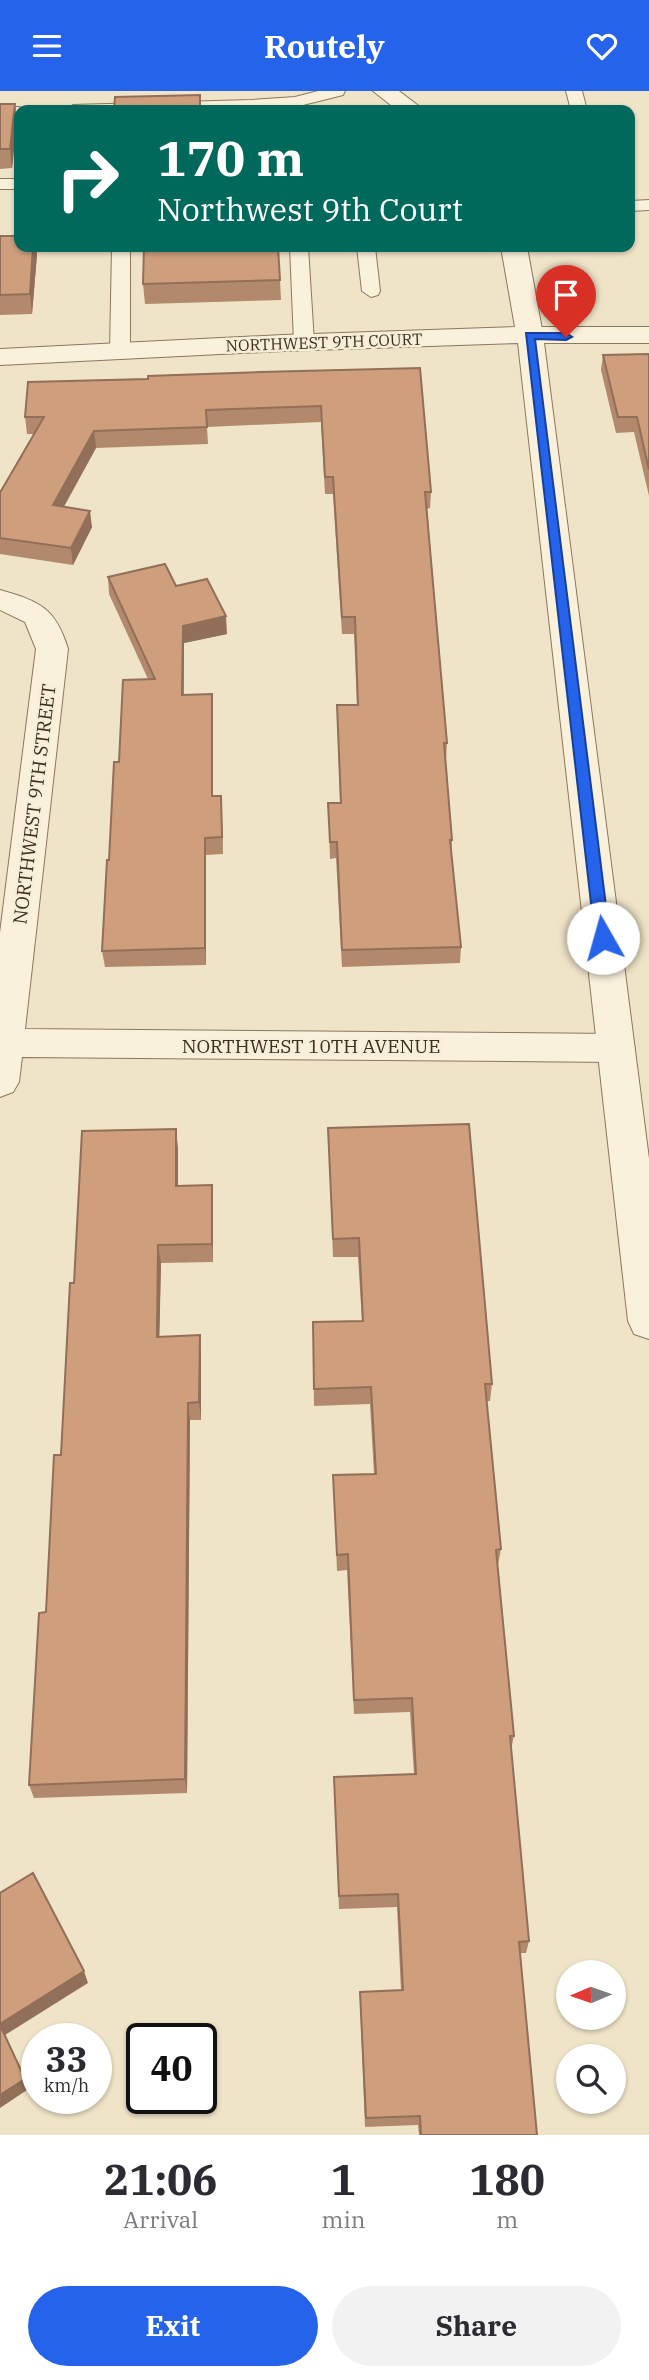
<!DOCTYPE html>
<style>
body{margin:0;font-family:"IBM Plex Serif",serif;background:#f2f2f3;color:#2b2b33;height:100vh;display:flex;flex-direction:column;font-size:26px;white-space:nowrap}
*{box-sizing:border-box;margin:0}
p{font-size:23px;color:#7c7c81}
.icon{flex:none;width:38px;height:38px;fill:none;stroke:currentColor;stroke-width:2;stroke-linecap:round;stroke-linejoin:round}
.map{position:relative;height:2044px;overflow:hidden}
.details{display:flex;flex-direction:column;background:#fff;flex:1}
.details>*{flex:none}
.top-card{position:absolute;left:14px;top:14px;width:621px;height:147px;border-radius:14px;box-shadow:0 2px 5px #0004;background:#00695c;color:#fff;overflow:hidden}
.needle{width:46px;rotate:268deg}
.tools{position:absolute;left:556px;top:1869px;display:grid;gap:14px}
.tools a{display:grid;place-items:center;width:70px;height:70px;border-radius:50%;background:#fff;box-shadow:0 2px 5px #0004;font-size:35px}
.speed{position:absolute;left:21px;top:1932px;display:flex;gap:14px;font-size:35px;font-weight:700;text-align:center}
.speed>*{display:grid;place-content:center;width:91px;height:91px;border-radius:50%;background:#fff;box-shadow:0 2px 5px #0004;line-height:1}
.speed small{font-size:18px;font-weight:400}
.speed .limit{border:4px solid #111;border-radius:10px;background:#fff;color:#111}
.pin{position:absolute;display:grid;place-items:center;width:60px;height:60px;color:#fff;margin:-72px -30px;border-radius:50% 50% 50% 0;rotate:-45deg;box-shadow:0 0 7px #0007}
.pin .icon{rotate:45deg}
.me{position:absolute;width:77px;margin:-38px;rotate:353deg;stroke-linejoin:round;filter:drop-shadow(0 0 5px #0008)}
.turn{display:flex;align-items:center;gap:24px;height:147px;padding:0 28px;font-size:32px}
.turn .icon{width:91px;height:91px;stroke-width:2.5}
.turn b{display:block;font-size:49px;line-height:60px}
.eta{display:flex;justify-content:space-evenly;align-items:center;height:119px;text-align:center}
.eta b{font-size:42px;font-weight:700;line-height:49px}
.primary-button{display:flex;gap:14px;margin-top:auto;padding:14px 28px}
.primary-button a{flex:1;height:80px;border-radius:42px;background:#2563eb;color:#fff;font-size:28px;font-weight:700;line-height:80px;text-align:center}
.primary-button a+a{background:#f2f2f3;color:#2b2b33}
header{display:flex;justify-content:space-between;align-items:center;height:91px;padding:0 28px;background:#2563eb;color:#fff;font-size:32px;font-weight:700}
.map>svg:first-child{display:block}
</style>
<header><svg class="icon" aria-label="menu" viewBox="0 0 24 24"><path d="M4 6h16M4 12h16M4 18h16"/></svg>Routely<svg class="icon" aria-label="heart" viewBox="0 0 24 24"><path d="M12 20l-8-8c-3-5 5-10 8-4 3-6 11-1 8 4z"/></svg></header>
<div class="map">
<svg width="649" height="2044" viewBox="0 0 649 2044">
<rect width="100%" height="100%" fill="#f0e4c8"/>
<g fill="none" stroke-linecap="round" stroke-linejoin="round">
<defs>
<path id="service" d="M 318,0 L 345,0 L 343,4 L 295,16 L 259,19 L 65,19 L 73,14 L 251,9 L 295,6 Z
M 566,0 L 582,0 L 587,19 L 571,19 Z
M 19,16 L 26,19 L 19,19 L 19,26 L 0,27 L 0,17 Z
M 0,88 L 19,88 L 19,98 L 0,98 Z
M 649,109 L 649,119 L 630,120 L 630,110 Z
M 112,156 L 130,156 L 130,260 L 120,266 L 110,260 Z
M 290,156 L 308,156 L 314,251 L 304,257 L 294,251 Z
M 357,156 L 375,156 L 380,200 L 378,204 L 371,206 L 362,200 Z"/>
<path id="minor" d="M 530,236 L 649,236 L 649,252 L 530,252 L 521,250 L 517,244 L 521,238 Z
M 0,499 C 39,510 56,517 68,558 L 25,938 L 616,943 L 629,947 L 635,957 L 629,967 L 616,971 L 22,966 L 19,991 L 13,1001 L 0,1006 L 0,842 L 36,558 L 25,531 L 0,519 Z"/>
<path id="tertiary" d="M 373,0 L 399,0 L 424,19 L 397,19 Z
M 501,156 L 527,156 L 543,244 L 649,1068 L 649,1248 L 634,1243 L 628,1230 L 518,252 L 283,260 L 0,274 L 0,258 L 283,244 L 515,236 Z"/>
</defs>
<use href="#service" stroke="#8d765c" stroke-width="2"/>
<use href="#minor" stroke="#8d765c" stroke-width="2"/>
<use href="#tertiary" stroke="#8d765c" stroke-width="2"/>
<use href="#service" fill="#faf1dc" fill-rule="evenodd"/>
<use href="#minor" fill="#faf1dc" fill-rule="evenodd"/>
<use href="#tertiary" fill="#faf1dc" fill-rule="evenodd"/>
</g>
<path fill="#b2896c" d="M 0,13 L 15,13 L 17,32 L 12,77 L 0,78 Z
M 0,145 L 19,156 L 36,156 L 37,164 L 32,223 L 0,224 Z
M 280,189 L 281,209 L 145,213 L 143,193 Z
M 649,263 L 649,405 L 634,341 L 616,342 L 601,279 L 603,264 Z
M 420,277 L 431,401 L 430,417 L 427,418 L 447,652 L 446,669 L 445,669 L 452,749 L 451,765 L 461,856 L 460,872 L 342,876 L 336,767 L 330,768 L 328,712 L 340,712 L 337,614 L 357,614 L 354,543 L 342,543 L 333,403 L 325,403 L 321,331 L 207,336 L 208,353 L 96,357 L 64,416 L 92,436 L 73,474 L 0,463 L 0,400 L 1,400 L 34,343 L 27,343 L 25,326 L 148,288 Z
M 108,486 L 227,543 L 184,552 L 184,604 L 212,603 L 213,705 L 221,705 L 223,763 L 206,764 L 206,874 L 105,876 L 102,860 L 109,769 L 119,671 L 148,588 L 109,503 Z
M 328,1037 L 492,1293 L 490,1310 L 486,1310 L 501,1458 L 498,1474 L 514,1645 L 511,1658 L 529,1850 L 526,1862 L 520,1862 L 537,2044 L 419,2044 L 418,2034 L 365,2036 L 360,1912 L 360,1901 L 401,1900 L 397,1816 L 339,1818 L 334,1686 L 414,1683 L 410,1621 L 354,1623 L 347,1479 L 337,1480 L 333,1384 L 374,1383 L 370,1313 L 314,1315 L 313,1231 L 362,1230 L 358,1166 L 333,1166 Z
M 178,1057 L 178,1094 L 212,1094 L 213,1112 L 213,1171 L 161,1172 L 159,1246 L 201,1262 L 201,1329 L 190,1329 L 187,1702 L 34,1707 L 29,1694 L 61,1364 Z"/>
<path fill="#916f58" d="M 15,13 L 17,32 L 12,77 L 10,58 Z
M 33,156 L 36,156 L 37,164 L 32,223 L 30,203 Z
M 94,340 L 96,357 L 55,431 L 53,414 Z
M 90,420 L 92,436 L 73,474 L 71,457 Z
M 226,525 L 227,543 L 184,552 L 183,621 L 182,604 L 183,535 Z
M 212,603 L 213,620 L 213,722 L 212,705 Z
M 221,705 L 222,722 L 223,763 L 222,746 Z
M 205,747 L 206,764 L 206,874 L 205,857 Z
M 176,1038 L 178,1057 L 178,1113 L 176,1095 Z
M 212,1094 L 213,1112 L 213,1171 L 212,1153 Z
M 158,1154 L 161,1172 L 159,1264 L 157,1246 Z
M 200,1244 L 201,1262 L 201,1329 L 199,1311 Z
M 188,1312 L 190,1329 L 187,1702 L 185,1688 Z
M 84,1880 L 88,1892 L 5,1944 L 30,1997 L 0,2017 L 0,1933 Z"/>
<path fill="#cf9f7d" stroke="#916f58" stroke-width="2" d="M 200,4 L 200,19 L 114,19 L 115,6 Z
M 0,13 L 15,13 L 10,58 L 0,58 Z
M 0,145 L 19,145 L 19,156 L 33,156 L 30,203 L 0,204 Z
M 144,156 L 278,156 L 280,189 L 143,193 Z
M 649,263 L 649,379 L 637,326 L 618,326 L 603,264 Z
M 420,277 L 431,401 L 425,401 L 447,652 L 444,652 L 452,749 L 450,749 L 461,856 L 342,859 L 337,751 L 330,751 L 328,712 L 341,712 L 337,614 L 358,614 L 355,526 L 342,526 L 333,386 L 325,386 L 321,315 L 206,319 L 207,336 L 94,340 L 53,414 L 90,420 L 71,457 L 0,447 L 0,400 L 1,400 L 44,326 L 25,326 L 28,291 L 148,288 L 148,285 L 260,281 Z
M 165,473 L 176,495 L 207,488 L 226,525 L 183,535 L 182,604 L 212,603 L 212,705 L 221,705 L 222,746 L 205,747 L 205,857 L 102,860 L 107,769 L 109,769 L 114,671 L 119,671 L 123,589 L 155,588 L 108,486 Z
M 469,1033 L 492,1293 L 485,1293 L 501,1458 L 496,1459 L 514,1645 L 510,1645 L 529,1850 L 519,1851 L 537,2044 L 421,2044 L 420,2025 L 366,2027 L 360,1901 L 403,1899 L 398,1803 L 339,1805 L 334,1686 L 416,1683 L 412,1607 L 354,1609 L 348,1463 L 337,1464 L 333,1384 L 376,1383 L 371,1296 L 314,1298 L 313,1231 L 363,1230 L 359,1147 L 333,1148 L 328,1037 Z
M 176,1038 L 176,1095 L 212,1094 L 212,1153 L 158,1154 L 157,1246 L 200,1244 L 199,1311 L 188,1312 L 185,1688 L 29,1694 L 39,1522 L 46,1521 L 54,1364 L 61,1364 L 70,1192 L 74,1192 L 82,1040 Z
M 33,1782 L 84,1880 L 0,1933 L 0,1802 Z
M 0,1934 L 25,1988 L 0,2004 Z"/>
<path fill="#2563eb" stroke="#184099" stroke-width="2" d="M 526,242 L 566,242 L 572,246 L 566,249 L 535,248 L 610,847 L 603,853 L 595,847 Z"/>
<g text-anchor="middle" stroke-width="5" stroke-linejoin="round" paint-order="stroke">
<g font-size="16" fill="#3d2e20" stroke="#f7eed8">
<text transform="translate(324 251) rotate(-2)" y="6">NORTHWEST 9TH COURT</text>
</g>
<g font-size="19" fill="#3d2e20" stroke="#f7eed8">
<text transform="translate(34 713) rotate(-83)" y="7">NORTHWEST 9TH STREET</text>
<text x="311" y="962">NORTHWEST 10TH AVENUE</text>
</g>
</g>
</svg>
<div class="tools">
<a><svg class="needle" viewBox="-14 -14 28 28"><path d="M0-13l5 13h-10z" fill="#e53935"/><path d="M0 13l5-13h-10z" fill="#7c7c81"/></svg></a>
<a><svg class="icon" aria-label="search" viewBox="0 0 24 24"><circle cx="10" cy="10" r="6"/><path d="M15 15l6 6"/></svg></a>
</div>
<div class="speed"><div>33<small>km/h</small></div><div class="limit">40</div></div>
<div class="pin" style="left:566px;top:246px;background:#d93025"><svg class="icon" aria-label="arrive" viewBox="0 0 24 24"><path d="M6 21V4h12l-3 4 3 4H6"/></svg></div>
<svg class="me" style="left:603px;top:847px" viewBox="-20 -20 40 40"><circle r="19" fill="#fff"/><path d="M0-13L10 11 0 6-10 11z" fill="#2563eb"/></svg>
<div class="top-card">
<div class="turn"><svg class="icon" aria-label="right" viewBox="0 0 24 24"><path d="M7 20v-9h11M14 6l5 5-5 5"/></svg><div><b>170 m</b>Northwest 9th Court</div></div>
</div>
</div>
<section class="details">
<div class="eta">
<div><b>21:06</b><p>Arrival</p></div>
<div><b>1</b><p>min</p></div>
<div><b>180</b><p>m</p></div>
</div>
<div class="primary-button"><a>Exit</a><a>Share</a></div>
</section>
